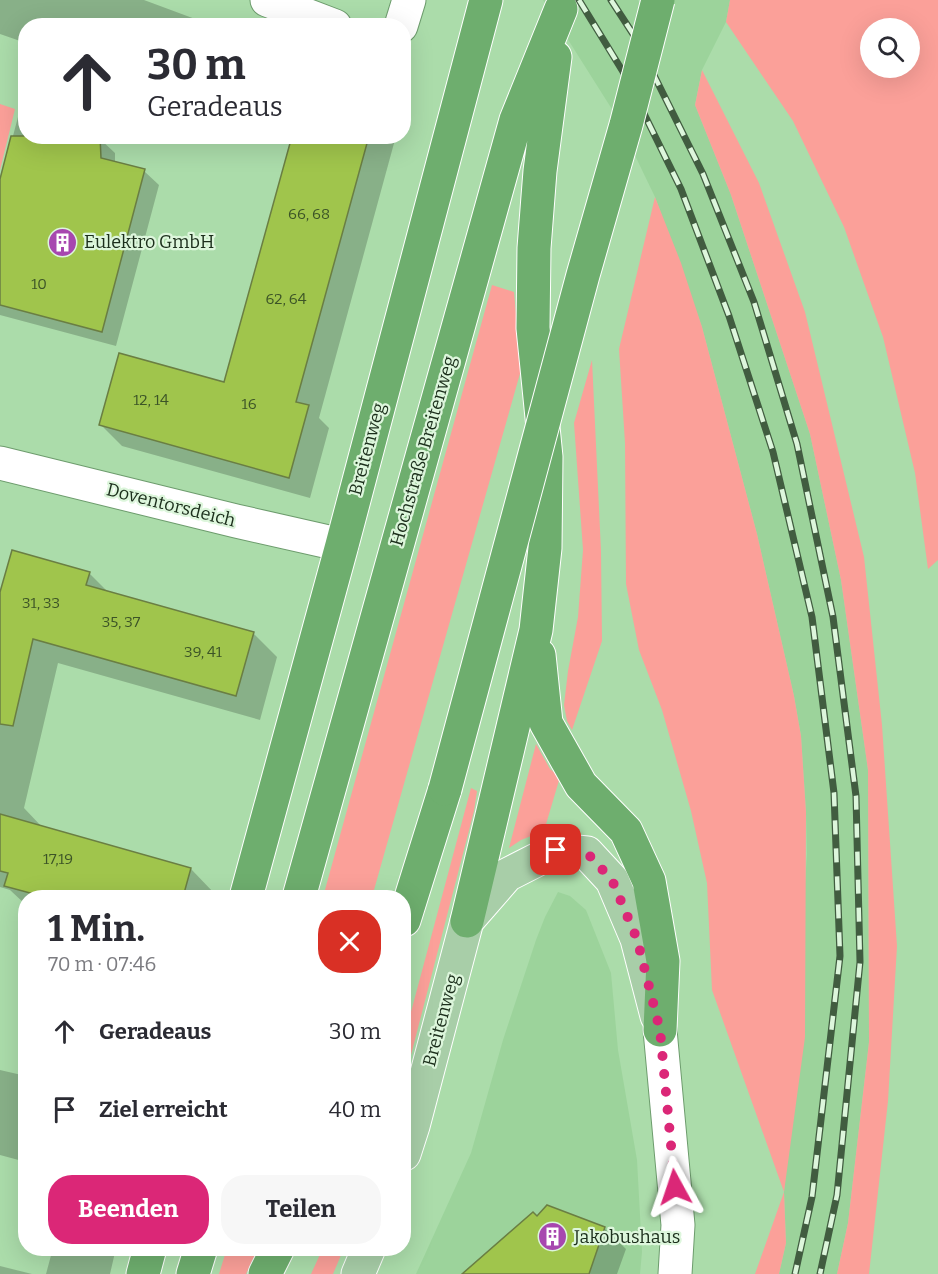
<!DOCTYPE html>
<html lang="de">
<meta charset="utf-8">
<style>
body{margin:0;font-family:Bitter,serif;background:#f7f7f7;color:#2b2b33;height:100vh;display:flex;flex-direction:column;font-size:22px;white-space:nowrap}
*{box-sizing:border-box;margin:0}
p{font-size:20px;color:#7c7c81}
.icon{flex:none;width:33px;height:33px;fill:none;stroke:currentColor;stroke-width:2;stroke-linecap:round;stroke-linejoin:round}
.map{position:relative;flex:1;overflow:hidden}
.sheet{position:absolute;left:18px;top:890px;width:393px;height:366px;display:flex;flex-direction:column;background:#fff;border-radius:24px;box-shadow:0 6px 24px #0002}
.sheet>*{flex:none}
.banner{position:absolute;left:18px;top:18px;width:393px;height:126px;border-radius:24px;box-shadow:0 6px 24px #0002;background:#fff;color:#2b2b33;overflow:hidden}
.tools{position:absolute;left:860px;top:18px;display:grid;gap:12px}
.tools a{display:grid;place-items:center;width:60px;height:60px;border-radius:50%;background:#fff;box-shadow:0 6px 24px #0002;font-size:30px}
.pin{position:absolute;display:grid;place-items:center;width:51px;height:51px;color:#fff;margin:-26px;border-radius:12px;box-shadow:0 3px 9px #0006}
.me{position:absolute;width:66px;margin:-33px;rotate:355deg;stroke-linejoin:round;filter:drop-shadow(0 0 4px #0008)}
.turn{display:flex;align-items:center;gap:21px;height:126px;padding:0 30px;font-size:27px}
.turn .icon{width:78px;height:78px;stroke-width:2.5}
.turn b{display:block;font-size:42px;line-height:51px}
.round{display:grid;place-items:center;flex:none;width:63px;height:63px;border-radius:24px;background:#f7f7f7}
.head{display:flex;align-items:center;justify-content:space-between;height:102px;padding:0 30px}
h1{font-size:36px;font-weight:700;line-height:45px}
.cta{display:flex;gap:12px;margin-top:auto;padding:12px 30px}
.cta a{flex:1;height:69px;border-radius:24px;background:#db2777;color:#fff;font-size:24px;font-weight:700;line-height:69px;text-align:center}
.cta a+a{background:#f7f7f7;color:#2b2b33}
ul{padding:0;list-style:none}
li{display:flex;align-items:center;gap:18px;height:78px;padding:0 30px}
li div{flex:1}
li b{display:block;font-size:22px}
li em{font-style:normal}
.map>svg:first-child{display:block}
</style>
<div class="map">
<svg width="938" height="1274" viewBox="0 0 938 1274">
<rect width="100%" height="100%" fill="#abdcaa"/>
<path fill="#9cd39b" d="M 543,0 L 638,0 L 642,6 L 644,0 L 730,0 L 726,22 L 702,70 L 695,105 L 731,195 L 810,434 L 841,580 L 868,770 L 869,1042 L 848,1223 L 837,1274 L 779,1274 L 786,1243 L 784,1192 L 807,854 L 806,812 L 801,736 L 794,696 L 757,534 L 702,327 L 655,197 L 615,114 Z
M 558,892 L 570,896 L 586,910 L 611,973 L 618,1050 L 637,1160 L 642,1252 L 640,1274 L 416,1274 L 471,1153 L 503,1040 L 536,940 L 545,917 Z"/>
<path fill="#fba099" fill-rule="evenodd" d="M 730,0 L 938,0 L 938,560 L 928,569 L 915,473 L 883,337 L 844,227 L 793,121 L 726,22 ZM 870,28 L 909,28 L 909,68 L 870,68 Z
M 702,70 L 759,183 L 805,312 L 864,557 L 882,725 L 897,946 L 888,1101 L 869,1274 L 837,1274 L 848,1223 L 869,1042 L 868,770 L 841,580 L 810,434 L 731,195 L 695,105 Z
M 0,104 L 15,109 L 0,170 Z
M 655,197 L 681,263 L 702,327 L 757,534 L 794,696 L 801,736 L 806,812 L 805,1037 L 784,1192 L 786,1243 L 779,1274 L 755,1274 L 784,1192 L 712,990 L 707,883 L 691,811 L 662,710 L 639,650 L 626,584 L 625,443 L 619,349 Z
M 492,285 L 514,292 L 521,370 L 372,897 L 323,897 Z
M 592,360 L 601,551 L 602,641 L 572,730 L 567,721 L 564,705 L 568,671 L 578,617 L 583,550 L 574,423 Z
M 536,744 L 550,769 L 560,777 L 544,831 L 521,840 L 509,848 Z
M 471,788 L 477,791 L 474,811 L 404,1082 L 404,1038 Z
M 227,1248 L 258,1248 L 246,1274 L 219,1274 Z
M 323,1248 L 344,1248 L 333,1274 L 311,1274 Z"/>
<path fill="#0003" d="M 0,0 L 144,0 L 214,26 L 26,26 L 26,43 L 0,34 Z
M 18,117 L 26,119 L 26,136 L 99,138 L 115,153 L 115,163 L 144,171 L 159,185 L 116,346 L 0,315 L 0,185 Z
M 285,136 L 396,136 L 319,418 L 329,428 L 310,498 L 122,446 L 101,425 L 225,384 L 293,139 Z
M 89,573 L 109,593 L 253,633 L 277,657 L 260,720 L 58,663 L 24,808 L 43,828 L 191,869 L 215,894 L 214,897 L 26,897 L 26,905 L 10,890 L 0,887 L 0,597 Z
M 0,1070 L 26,1076 L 26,1162 L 0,1155 Z
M 537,1218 L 604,1228 L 626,1249 L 617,1274 L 464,1274 Z
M 53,1248 L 116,1248 L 110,1274 L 46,1274 Z
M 0,1266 L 32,1274 L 0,1274 Z"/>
<path fill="#a0c54c" stroke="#6a7e43" stroke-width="1.5" d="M 11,136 L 100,136 L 101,158 L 145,169 L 102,332 L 0,305 L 0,179 Z
M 292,136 L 369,136 L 296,402 L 309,405 L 289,478 L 99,425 L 119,353 L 224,382 Z
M 12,550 L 90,572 L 86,585 L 254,632 L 236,696 L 33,639 L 13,726 L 0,724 L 0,592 Z
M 0,814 L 191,868 L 183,897 L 45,897 L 4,886 L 8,873 L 0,871 Z
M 547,1205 L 605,1227 L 589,1274 L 462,1274 L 533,1212 L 537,1216 Z"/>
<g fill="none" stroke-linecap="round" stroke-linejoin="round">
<defs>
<path id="minor" d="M 267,0 L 335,26
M 401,26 L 409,0
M 0,463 L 236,521 L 342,545
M 660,1030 L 678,1225 L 675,1274"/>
<path id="major" d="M 404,1154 L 413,1126 L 467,921 L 507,875 L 556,850 L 587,853 L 612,880 L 637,939 L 657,1016
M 358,1274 L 369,1248"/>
<path id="highway" d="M 539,655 L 546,723 L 581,785 L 626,831 L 649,881 L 663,961 L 660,1030
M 246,897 L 342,545 L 486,0
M 299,897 L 516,120 L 561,9
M 404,920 L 445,789
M 467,921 L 536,630 L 545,548 L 546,457 L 533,328 L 534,248 L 540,171 L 555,57
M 143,1274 L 150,1248
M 193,1274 L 201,1248
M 265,1274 L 278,1248"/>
</defs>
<use href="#minor" stroke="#6d9c6d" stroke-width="35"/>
<use href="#major" stroke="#fff" stroke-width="35"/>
<use href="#highway" stroke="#fff" stroke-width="35"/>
<use href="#minor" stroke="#fff" stroke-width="33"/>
<use href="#major" stroke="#a8cea8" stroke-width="33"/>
<use href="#highway" stroke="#6eae6e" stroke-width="33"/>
<defs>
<path id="rail" d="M 579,0 L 625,75 L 681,189 L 729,316 L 773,452 L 812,617 L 834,793 L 840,956 L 812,1197 L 795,1274
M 611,0 L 635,37 L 703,174 L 754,302 L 797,444 L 833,617 L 856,796 L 860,962 L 837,1195 L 820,1274"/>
</defs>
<use href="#rail" stroke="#415c40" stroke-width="7"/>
<use href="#rail" stroke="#ddf6dc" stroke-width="4.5" stroke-dasharray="14" stroke-linecap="butt"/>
<defs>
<path id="highway-bridge" d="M 445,789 L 583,275 L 626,125 L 658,0"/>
</defs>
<use href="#highway-bridge" stroke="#fff" stroke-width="35" stroke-linecap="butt"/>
<use href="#highway-bridge" stroke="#6eae6e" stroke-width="33"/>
</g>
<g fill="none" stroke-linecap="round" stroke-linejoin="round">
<path stroke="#db2777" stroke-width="10" stroke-dasharray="0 18" d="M 556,850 L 587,853 L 612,880 L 637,939 L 660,1030 L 675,1187"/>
</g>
<defs>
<symbol id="building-disc" viewBox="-11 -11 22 22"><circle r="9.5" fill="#a747af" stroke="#ddf6dc"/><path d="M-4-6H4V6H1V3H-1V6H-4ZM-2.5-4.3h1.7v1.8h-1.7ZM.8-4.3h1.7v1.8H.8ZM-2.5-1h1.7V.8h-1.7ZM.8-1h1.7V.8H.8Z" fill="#fff"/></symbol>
</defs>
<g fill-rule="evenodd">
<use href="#building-disc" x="46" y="226" width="33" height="33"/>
<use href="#building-disc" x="536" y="1220" width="33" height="33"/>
</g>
<g text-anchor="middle" stroke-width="4.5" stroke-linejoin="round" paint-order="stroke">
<g font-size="15" fill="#3c5427">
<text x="309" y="219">66, 68</text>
<text x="39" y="289">10</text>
<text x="286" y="304">62, 64</text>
<text x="151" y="405">12, 14</text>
<text x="249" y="409">16</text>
<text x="41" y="608">31, 33</text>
<text x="121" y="627">35, 37</text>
<text x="203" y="657">39, 41</text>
<text x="58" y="864">17,19</text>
</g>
<g font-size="18" fill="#1b2e1b" stroke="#ddf6dc" text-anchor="start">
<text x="84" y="248">Eulektro GmbH</text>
<text x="574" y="1243">Jakobushaus</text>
</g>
<g font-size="18" fill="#1b2e1b" stroke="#ddf6dc">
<text transform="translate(367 449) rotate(-75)" y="6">Breitenweg</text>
<text transform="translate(423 451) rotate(-74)" y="6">Hochstraße Breitenweg</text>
<text transform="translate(171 505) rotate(14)" y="6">Doventorsdeich</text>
<text transform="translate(441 1020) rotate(-75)" y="6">Breitenweg</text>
</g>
</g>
</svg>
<div class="tools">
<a><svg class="icon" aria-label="search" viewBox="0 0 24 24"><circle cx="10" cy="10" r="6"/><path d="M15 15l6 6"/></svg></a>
</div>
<div class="pin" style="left:556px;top:850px;background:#d93025"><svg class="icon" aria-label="arrive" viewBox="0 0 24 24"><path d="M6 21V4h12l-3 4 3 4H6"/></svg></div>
<svg class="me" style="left:675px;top:1187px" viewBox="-20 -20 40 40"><path d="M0-17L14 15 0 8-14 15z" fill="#db2777" stroke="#fff" stroke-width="4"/></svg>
<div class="banner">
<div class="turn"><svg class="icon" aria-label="ahead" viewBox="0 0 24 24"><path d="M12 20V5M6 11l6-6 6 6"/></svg><div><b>30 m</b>Geradeaus</div></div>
</div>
<section class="sheet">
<div class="head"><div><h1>1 Min.</h1><p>70 m · 07:46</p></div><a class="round" style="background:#d93025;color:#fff"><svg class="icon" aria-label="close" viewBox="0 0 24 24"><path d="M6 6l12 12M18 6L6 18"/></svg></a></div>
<ul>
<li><svg class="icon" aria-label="ahead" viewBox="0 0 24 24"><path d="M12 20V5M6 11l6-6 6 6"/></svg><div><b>Geradeaus</b></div><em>30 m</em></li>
<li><svg class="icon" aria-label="arrive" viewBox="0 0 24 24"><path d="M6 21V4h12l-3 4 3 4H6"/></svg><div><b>Ziel erreicht</b></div><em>40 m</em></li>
</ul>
<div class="cta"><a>Beenden</a><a>Teilen</a></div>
</section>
</div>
